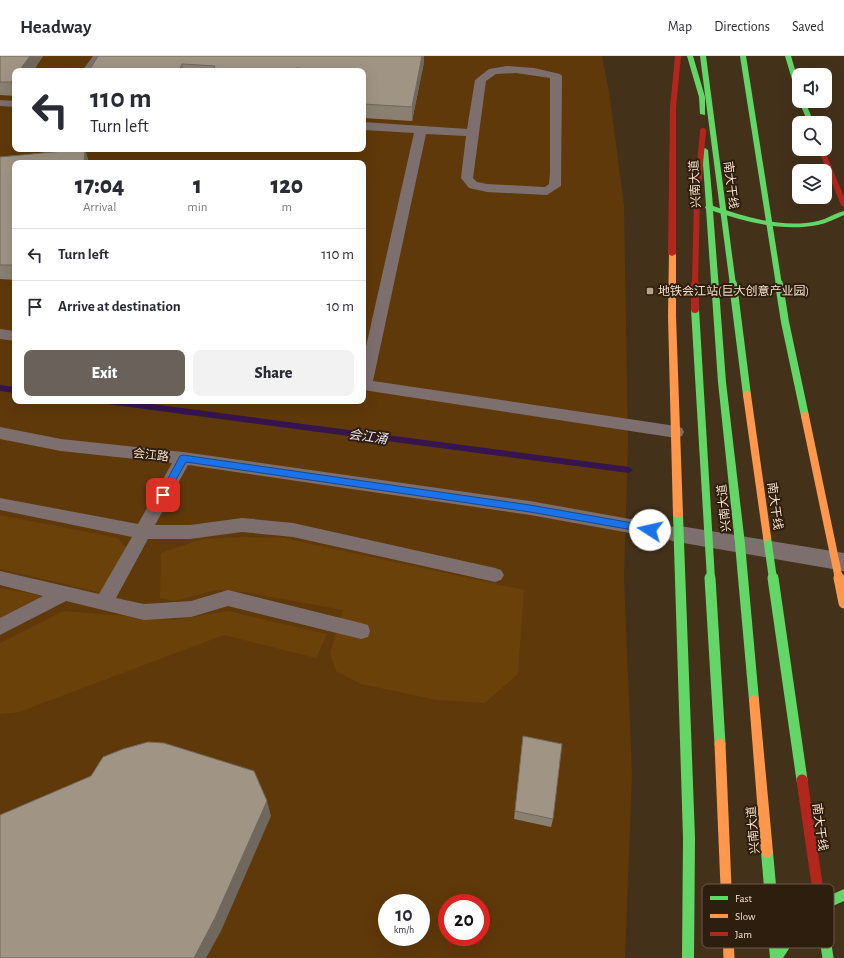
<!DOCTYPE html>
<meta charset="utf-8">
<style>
body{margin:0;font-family:"Alegreya Sans","Noto Sans SC",sans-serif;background:#f2f2f3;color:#2b2b33;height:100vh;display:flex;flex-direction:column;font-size:15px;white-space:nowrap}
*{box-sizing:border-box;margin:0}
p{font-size:13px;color:#7c7c81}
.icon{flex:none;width:22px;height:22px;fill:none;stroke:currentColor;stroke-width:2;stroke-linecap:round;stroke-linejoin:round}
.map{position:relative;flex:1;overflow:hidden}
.drawer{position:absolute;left:12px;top:104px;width:354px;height:244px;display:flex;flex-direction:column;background:#fff;border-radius:8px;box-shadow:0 4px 16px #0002}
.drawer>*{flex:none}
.guide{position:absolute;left:12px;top:12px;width:354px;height:84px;border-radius:8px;box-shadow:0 4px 16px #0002;background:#fff;color:#2b2b33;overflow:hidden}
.tools{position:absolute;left:792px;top:12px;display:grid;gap:8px}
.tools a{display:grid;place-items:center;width:40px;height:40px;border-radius:8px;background:#fff;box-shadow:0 4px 16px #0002;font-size:20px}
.speed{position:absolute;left:378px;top:838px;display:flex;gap:8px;font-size:20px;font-weight:700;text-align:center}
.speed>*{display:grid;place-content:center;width:52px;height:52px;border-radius:50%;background:#fff;box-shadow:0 4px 16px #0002;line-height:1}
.speed small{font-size:10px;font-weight:400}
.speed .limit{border:6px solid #d22;background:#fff;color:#111}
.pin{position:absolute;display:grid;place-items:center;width:34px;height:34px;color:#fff;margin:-17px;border-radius:8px;box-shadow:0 2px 6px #0006}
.me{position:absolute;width:44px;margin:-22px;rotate:280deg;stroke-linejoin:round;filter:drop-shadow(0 0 3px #0008)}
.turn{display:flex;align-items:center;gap:14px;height:84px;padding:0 12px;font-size:18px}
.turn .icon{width:52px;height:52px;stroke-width:2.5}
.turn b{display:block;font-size:28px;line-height:34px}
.eta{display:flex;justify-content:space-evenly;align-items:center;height:68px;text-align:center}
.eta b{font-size:24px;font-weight:800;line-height:28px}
.button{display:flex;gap:8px;margin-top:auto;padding:8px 12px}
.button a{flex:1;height:46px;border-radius:8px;background:#6a615b;color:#fff;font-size:16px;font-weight:800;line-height:46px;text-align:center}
.button a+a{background:#f2f2f3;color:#2b2b33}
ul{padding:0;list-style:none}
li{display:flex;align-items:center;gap:12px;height:52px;padding:0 12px;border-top:1px solid #e1e1e2}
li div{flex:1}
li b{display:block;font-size:15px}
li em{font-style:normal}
header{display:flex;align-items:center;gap:24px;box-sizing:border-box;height:56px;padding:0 20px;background:#fff;border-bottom:1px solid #e1e1e2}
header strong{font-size:19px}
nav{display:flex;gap:22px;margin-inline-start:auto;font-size:14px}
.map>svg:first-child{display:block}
</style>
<header>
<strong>Headway</strong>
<nav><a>Map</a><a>Directions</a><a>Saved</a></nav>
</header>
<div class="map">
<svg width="844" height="902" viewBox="0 0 844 902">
<rect width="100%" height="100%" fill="#44311a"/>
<path fill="#5f390a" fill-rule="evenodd" d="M 0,0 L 602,0 L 609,35 L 624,150 L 628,387 L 624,522 L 632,718 L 625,902 L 0,902 ZM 15,15 L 363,15 L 363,93 L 15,93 ZM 15,107 L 363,107 L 363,345 L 15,345 ZM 387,847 L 421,847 L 421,881 L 387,881 ZM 447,847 L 481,847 L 481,881 L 447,881 Z"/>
<path fill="#6b410a" d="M 0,459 L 118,482 L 128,494 L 103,537 L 0,513 Z
M 245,481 L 284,482 L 524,534 L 518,618 L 485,647 L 437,644 L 361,628 L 336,615 L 330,597 L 343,554 L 244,536 L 216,534 L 175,545 L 160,542 L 161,497 L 202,483 Z
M 0,532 L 42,540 L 0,562 Z
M 63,555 L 175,564 L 228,555 L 327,578 L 316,602 L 224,579 L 19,656 L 0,658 L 0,587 Z"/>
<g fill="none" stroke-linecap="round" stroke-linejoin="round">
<path fill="#36154e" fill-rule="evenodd" d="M 0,329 L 15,331 L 15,337 L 0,335 Z
M 103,345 L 129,345 L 629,411 L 633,414 L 629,417 L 107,348 Z"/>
<path fill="#7d6f6d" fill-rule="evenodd" d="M 93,0 L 103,0 L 94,15 L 82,15 Z
M 507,10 L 534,12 L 560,18 L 562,20 L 561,130 L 547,139 L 487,136 L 469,132 L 461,122 L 466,80 L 426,78 L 373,325 L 676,370 L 682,372 L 684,376 L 682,380 L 676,382 L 363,334 L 363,304 L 414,77 L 363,74 L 363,66 L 467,73 L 475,24 L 489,13 ZM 516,17 L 550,22 L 550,117 L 549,128 L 545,131 L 487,128 L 477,126 L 473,122 L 486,25 L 496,18 Z
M 0,44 L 15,45 L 15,51 L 0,50 Z
M 0,273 L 15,275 L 15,285 L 0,283 Z
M 0,371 L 61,383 L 183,396 L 530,445 L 680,472 L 686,474 L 689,479 L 686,484 L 680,486 L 530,459 L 188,409 L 155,469 L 190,469 L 242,462 L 293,467 L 495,512 L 501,514 L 504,519 L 501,524 L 495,526 L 293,481 L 242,476 L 190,483 L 148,483 L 116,542 L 144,548 L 191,545 L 228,534 L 361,567 L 368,569 L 370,575 L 368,581 L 361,583 L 228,550 L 191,561 L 144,564 L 66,545 L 0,579 L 0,562 L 43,540 L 0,529 L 0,515 L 99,538 L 132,481 L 0,454 L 0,442 L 138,468 L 172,407 L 61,395 L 0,383 Z"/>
<path fill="#7d6f6d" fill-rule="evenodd" d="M 680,470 L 844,497 L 844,515 L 672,485 L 669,479 L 672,473 Z"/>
<path fill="#63d668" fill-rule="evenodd" d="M 687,0 L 693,0 L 705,41 L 705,59 L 700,58 L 699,41 Z
M 785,0 L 791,0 L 799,27 L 799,39 L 796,37 Z
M 799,45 L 805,45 L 814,67 L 808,67 Z
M 705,92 L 708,94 L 713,150 C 746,161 783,173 818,165 C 827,163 835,157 844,155 L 844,159 C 835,163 827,167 818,169 C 782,176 747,166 713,155 L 726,326 L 745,488 L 759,644 L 758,647 L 754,649 L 750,647 L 749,644 L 735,488 L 718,326 L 706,153 L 705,151 L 706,150 L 702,94 Z
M 678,456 L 681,457 L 683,459 L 695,782 L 694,902 L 682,902 L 683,782 L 673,459 L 675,457 Z
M 767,790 L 771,792 L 773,796 L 781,884 L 802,852 L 844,833 L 844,845 L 810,860 L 783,902 L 770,902 L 761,796 L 763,792 Z"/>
<path fill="#ff974d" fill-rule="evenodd" d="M 669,196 L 672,196 L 676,198 L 676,260 L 683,459 L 681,461 L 675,461 L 673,459 L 668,260 Z
M 754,639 L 758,641 L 759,644 L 773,796 L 771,800 L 767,802 L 763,800 L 761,796 L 749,644 L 750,641 Z"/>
<path fill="#b3261e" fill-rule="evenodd" d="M 675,0 L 681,0 L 676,52 L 676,198 L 672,200 L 668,198 L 670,52 Z
M 818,93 L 824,93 L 844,141 L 844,151 L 841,149 Z"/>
<path stroke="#63d668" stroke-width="6" d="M 703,0 L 733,229
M 743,0 L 779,229"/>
<path stroke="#63d668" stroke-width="8" d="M 733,228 L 747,339
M 779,228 L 785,266 L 805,360
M 695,253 L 711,523
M 767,481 L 773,523"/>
<path stroke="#63d668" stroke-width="11" d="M 710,522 L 720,688
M 773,522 L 802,724
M 818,835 L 828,902"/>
<path stroke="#ff974d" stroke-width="8" d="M 747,339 L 767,481
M 805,360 L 839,523"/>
<path stroke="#ff974d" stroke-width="11" d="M 839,522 L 844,547
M 720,688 L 729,902"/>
<path stroke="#b3261e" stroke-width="6" d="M 695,229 L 697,141 L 703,75"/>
<path stroke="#b3261e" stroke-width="8" d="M 695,253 L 695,228"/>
<path stroke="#b3261e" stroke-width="11" d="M 802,724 L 818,835"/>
</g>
<path fill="#8a8072" d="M 0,0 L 43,0 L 33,15 L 15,15 L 15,40 L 0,39 Z
M 98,0 L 424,0 L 424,6 L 412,65 L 363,62 L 363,15 L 89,15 Z
M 85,93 L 89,107 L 15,107 L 15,224 L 0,223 L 0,101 Z
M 523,680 L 553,763 L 551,771 L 514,763 Z"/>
<path fill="#70685c" d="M 30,0 L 43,0 L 33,15 L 19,15 Z
M 422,0 L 424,0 L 424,6 L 412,65 L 412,51 Z
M 182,8 L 183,15 L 179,15 Z
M 15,21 L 15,38 L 11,26 Z
M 85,93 L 89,107 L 84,107 Z
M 267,745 L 271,760 L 221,875 L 206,902 L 193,902 Z"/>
<path fill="#a09584" stroke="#70685c" d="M 0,0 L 30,0 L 19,15 L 15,15 L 15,21 L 11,26 L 0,26 Z
M 98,0 L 422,0 L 412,51 L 363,48 L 363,15 L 333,15 L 334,14 L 296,12 L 295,15 L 213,15 L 215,10 L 182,8 L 179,15 L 89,15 Z
M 85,93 L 84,107 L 15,107 L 15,209 L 0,209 L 0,101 Z
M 523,680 L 562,688 L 553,763 L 515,755 Z
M 148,686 L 164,687 L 254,715 L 267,745 L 215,862 L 194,902 L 0,902 L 0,759 L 91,720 L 103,701 L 123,693 Z"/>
<path fill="#1a73e8" stroke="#114b97" d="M 183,399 L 530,449 L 650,470 L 655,474 L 650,477 L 530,456 L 186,406 L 166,441 L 160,441 L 160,437 L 180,400 Z"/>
<rect fill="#b7a28c" stroke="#2e1e0e" stroke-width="1.5" x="646" y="231" width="8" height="8" rx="2"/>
<g text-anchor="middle" stroke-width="4" stroke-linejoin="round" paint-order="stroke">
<g font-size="12" fill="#f5dfca" stroke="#2e1e0e">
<text transform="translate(695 128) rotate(-93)" y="4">兴南大道</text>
<text transform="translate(731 129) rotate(83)" y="4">南大干线</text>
<text transform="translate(151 399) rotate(6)" y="4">会江路</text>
<text transform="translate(775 450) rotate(82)" y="4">南大干线</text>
<text transform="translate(724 452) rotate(-96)" y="4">兴南大道</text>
<text transform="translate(820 771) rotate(82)" y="4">南大干线</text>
<text transform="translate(753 774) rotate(-95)" y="4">兴南大道</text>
</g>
<g font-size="12" fill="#f5dfca" stroke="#2e1e0e" text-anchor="start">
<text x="658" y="239">地铁会江站(巨大创意产业园)</text>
</g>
<g font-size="13" font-style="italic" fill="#e7dff3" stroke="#2e1e0e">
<text transform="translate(368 380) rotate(8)" y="5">会江涌</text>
</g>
</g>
<rect x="702" y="828" width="132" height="64" rx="6" fill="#2e1e0e" stroke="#6a5846" stroke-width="1"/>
<rect x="710" y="840" width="18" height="4" fill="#63d668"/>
<rect x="710" y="858" width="18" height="4" fill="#ff974d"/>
<rect x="710" y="876" width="18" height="4" fill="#b3261e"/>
<g font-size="11" fill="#f5dfca">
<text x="735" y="846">Fast</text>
<text x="735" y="864">Slow</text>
<text x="735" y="882">Jam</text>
</g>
</svg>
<div class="tools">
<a><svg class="icon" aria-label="sound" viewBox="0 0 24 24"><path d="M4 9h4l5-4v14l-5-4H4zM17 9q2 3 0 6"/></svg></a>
<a><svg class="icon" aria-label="search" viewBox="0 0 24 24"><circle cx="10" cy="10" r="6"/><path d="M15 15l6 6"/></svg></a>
<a><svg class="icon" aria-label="layers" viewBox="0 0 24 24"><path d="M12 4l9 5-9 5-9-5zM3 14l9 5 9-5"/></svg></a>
</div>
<div class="speed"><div>10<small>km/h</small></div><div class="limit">20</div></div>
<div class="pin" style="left:163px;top:439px;background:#d93025"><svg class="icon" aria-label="arrive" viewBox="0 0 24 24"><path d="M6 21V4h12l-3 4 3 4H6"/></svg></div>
<svg class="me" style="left:650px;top:474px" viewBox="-20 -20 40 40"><circle r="19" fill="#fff"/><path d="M0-13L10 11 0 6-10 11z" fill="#1a73e8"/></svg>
<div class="guide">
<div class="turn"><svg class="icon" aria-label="left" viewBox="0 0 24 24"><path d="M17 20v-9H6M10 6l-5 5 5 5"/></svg><div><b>110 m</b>Turn left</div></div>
</div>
<section class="drawer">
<div class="eta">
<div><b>17:04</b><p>Arrival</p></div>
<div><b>1</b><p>min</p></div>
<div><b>120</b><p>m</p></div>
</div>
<ul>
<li><svg class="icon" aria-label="left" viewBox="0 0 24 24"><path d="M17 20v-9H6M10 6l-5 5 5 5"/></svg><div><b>Turn left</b></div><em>110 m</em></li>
<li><svg class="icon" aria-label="arrive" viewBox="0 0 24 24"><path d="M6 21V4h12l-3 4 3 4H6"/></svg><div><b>Arrive at destination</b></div><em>10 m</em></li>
</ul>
<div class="button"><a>Exit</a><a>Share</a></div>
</section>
</div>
